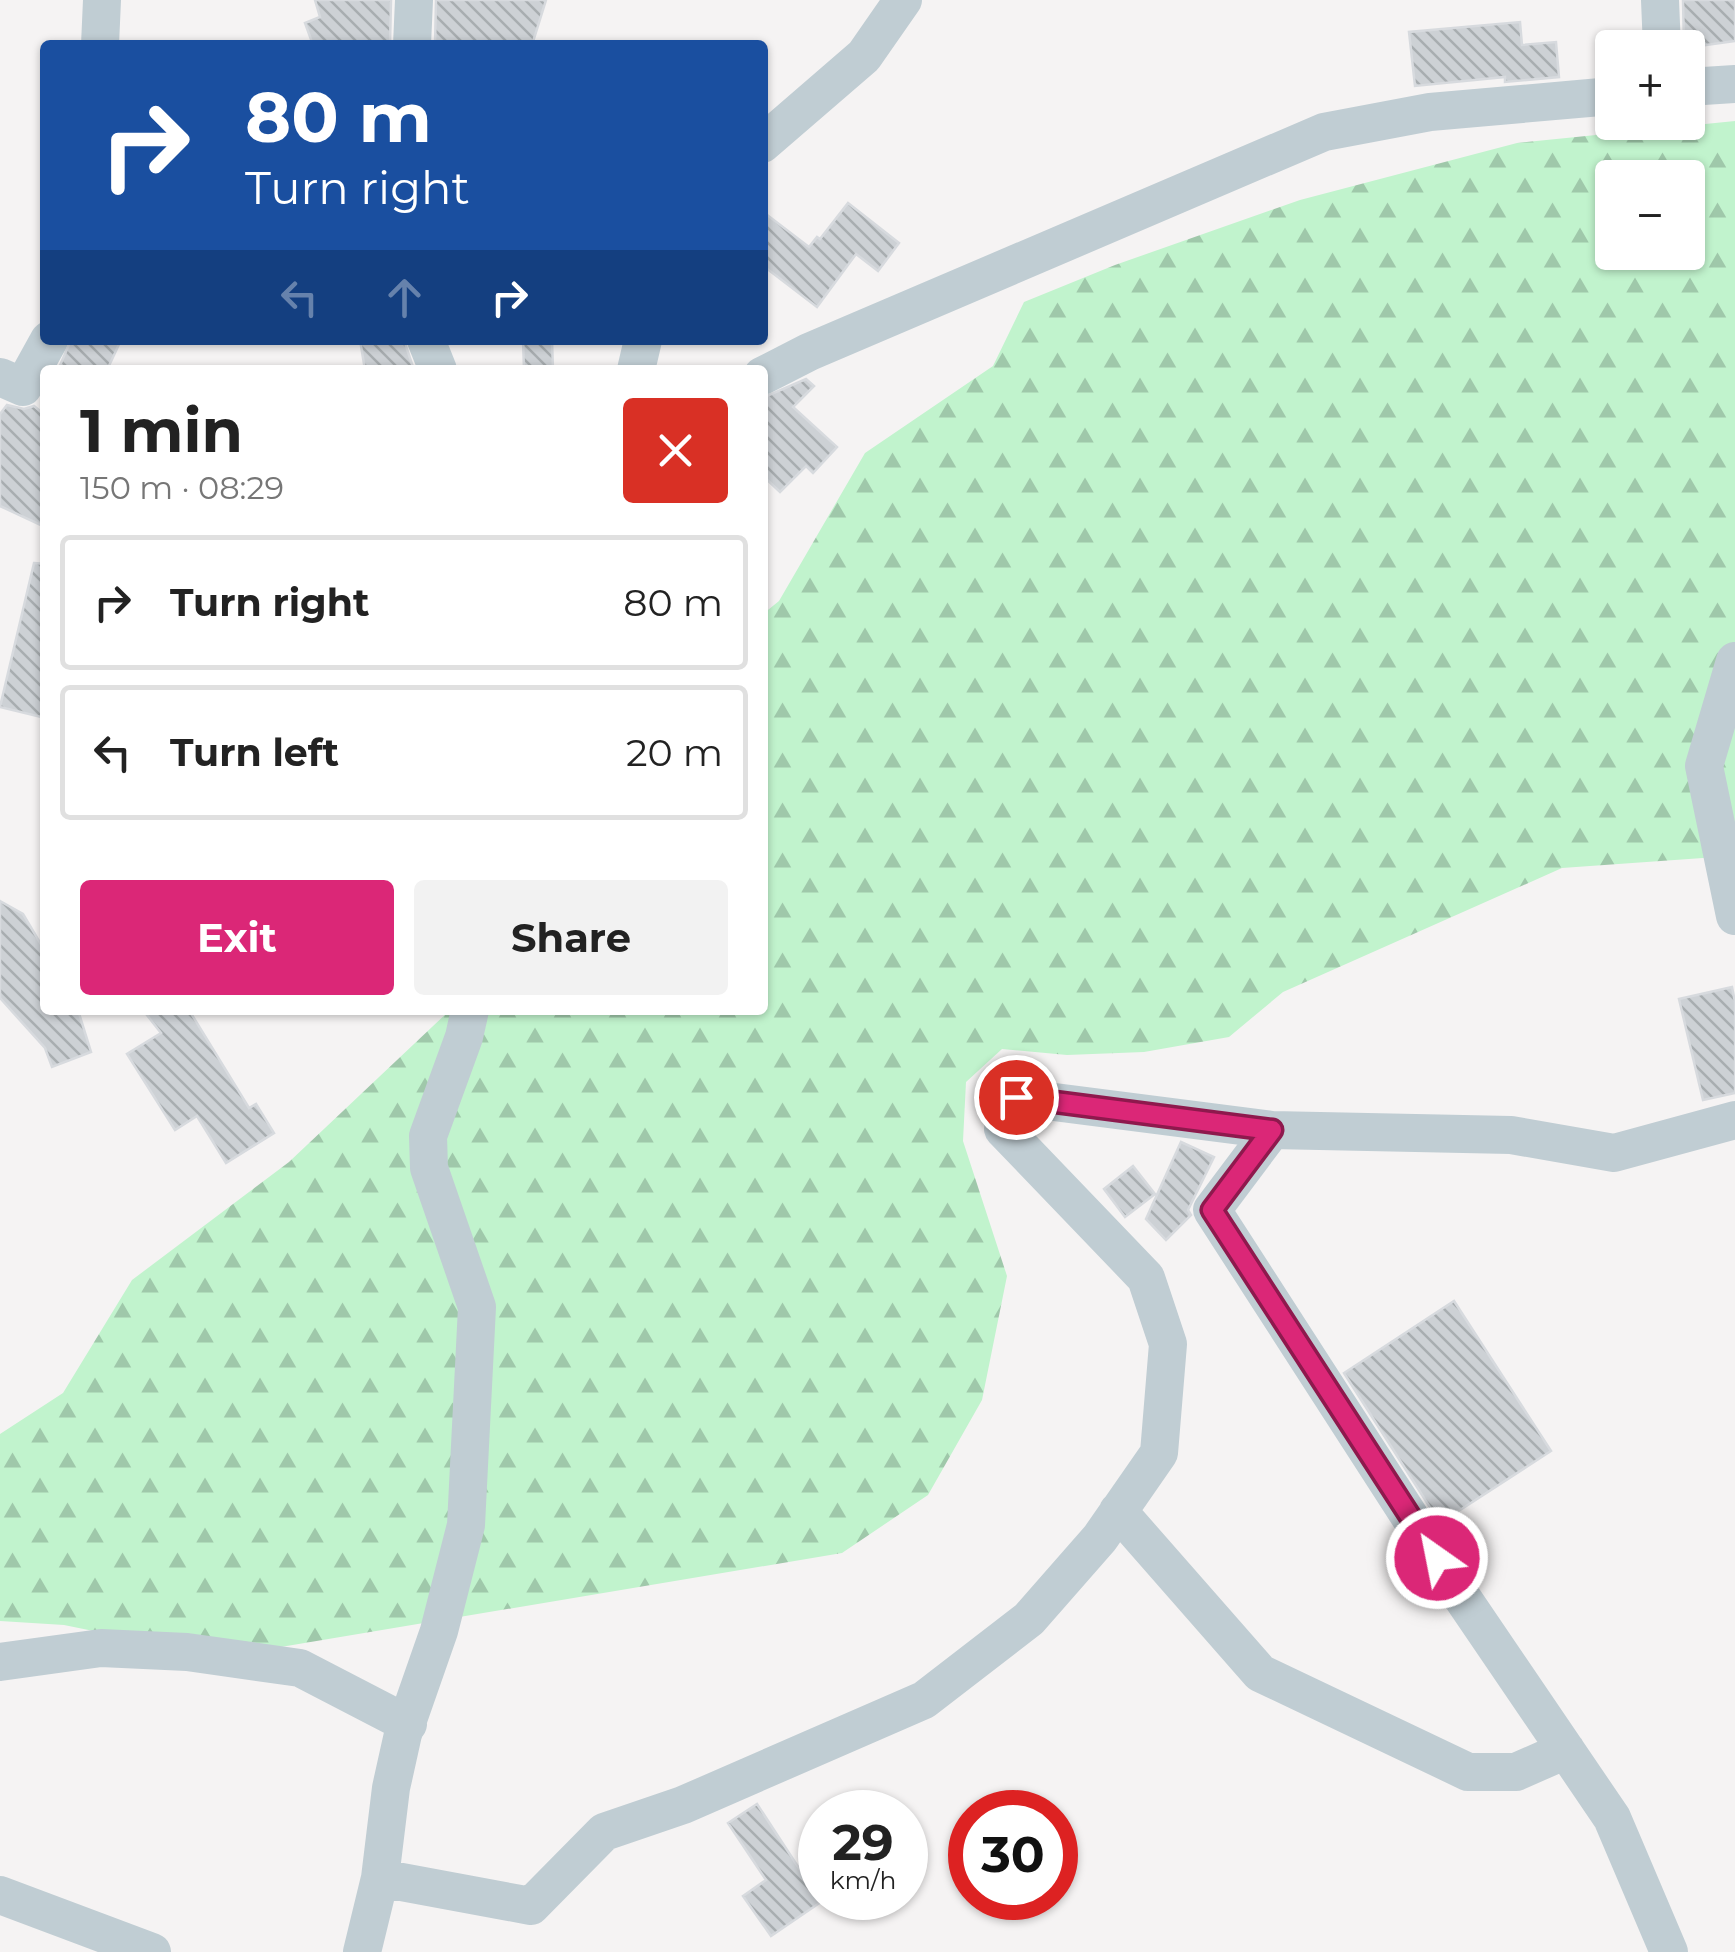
<!DOCTYPE html>
<meta charset="utf-8">
<style>
body{margin:0;font-family:Montserrat,sans-serif;background:#f2f2f2;color:#222;height:100vh;display:flex;flex-direction:column;font-size:38px;white-space:nowrap}
*{box-sizing:border-box;margin:0}
p{font-size:32px;color:#767676}
.icon{flex:none;width:55px;height:55px;fill:none;stroke:currentColor;stroke-width:2;stroke-linecap:round;stroke-linejoin:round}
.map{position:relative;flex:1;overflow:hidden}
.side{position:absolute;left:40px;top:365px;width:728px;height:650px;display:flex;flex-direction:column;background:#fff;border-radius:10px;box-shadow:0 2px 8px #0004}
.side>*{flex:none}
.top-card{position:absolute;left:40px;top:40px;width:728px;height:305px;border-radius:10px;box-shadow:0 2px 8px #0004;background:#1a4fa0;color:#fff;overflow:hidden}
.fabs{position:absolute;left:1595px;top:30px;display:grid;gap:20px}
.fabs a{display:grid;place-items:center;width:110px;height:110px;border-radius:10px;background:#fff;box-shadow:0 2px 8px #0004;font-size:50px}
.speed{position:absolute;left:798px;top:1790px;display:flex;gap:20px;font-size:50px;font-weight:700;text-align:center}
.speed>*{display:grid;place-content:center;width:130px;height:130px;border-radius:50%;background:#fff;box-shadow:0 2px 8px #0004;line-height:1}
.speed small{font-size:25px;font-weight:400}
.speed .limit{border:15px solid #d22;background:#fff;color:#111}
.pin{position:absolute;display:grid;place-items:center;width:85px;height:85px;color:#fff;margin:-42px;border:5px solid #fff;border-radius:50%;box-shadow:0 2px 10px #0007}
.me{position:absolute;width:110px;margin:-55px;rotate:327deg;stroke-linejoin:round;filter:drop-shadow(0 0 8px #0008)}
.turn{display:flex;align-items:center;gap:35px;height:210px;padding:0 40px;font-size:45px}
.turn .icon{width:130px;height:130px;stroke-width:2.5}
.turn b{display:block;font-size:70px;line-height:85px}
.lanes{display:flex;align-items:center;height:95px;padding:0 40px;background:#0003;justify-content:center;gap:50px;direction:ltr}
.lanes .off{opacity:.35}
.round{display:grid;place-items:center;flex:none;width:105px;height:105px;border-radius:10px;background:#f2f2f2}
.headline{display:flex;align-items:center;justify-content:space-between;height:170px;padding:0 40px}
h1{font-size:60px;font-weight:700;line-height:75px}
.action{display:flex;gap:20px;margin-top:auto;padding:20px 40px}
.action a{flex:1;height:115px;border-radius:10px;background:#db2777;color:#fff;font-size:40px;font-weight:700;line-height:115px;text-align:center}
.action a+a{background:#f2f2f2;color:#222}
ul{padding:0;list-style:none}
li{display:flex;align-items:center;gap:30px;height:135px;margin:0 20px 15px;padding:0 20px;border:5px solid #e0e0e0;border-radius:10px}
li div{flex:1}
li b{display:block;font-size:38px}
li em{font-style:normal}
.map>svg:first-child{display:block}
</style>
<div class="map">
<svg width="1735" height="1952" viewBox="0 0 1735 1952">
<defs>
<pattern id="forest-firs" width="22" height="20" patternUnits="userSpaceOnUse" patternTransform="scale(2.5)"><rect width="22" height="20" fill="#c1f3cd"/><path d="M5 1l3.5 6h-7zM16 11l3.5 6h-7z" fill="#9fc8aa"/></pattern>
<pattern id="building-back-hatch" width="6" height="6" patternUnits="userSpaceOnUse" patternTransform="scale(2.5)"><rect width="6" height="6" fill="#cdd1d5"/><path d="M-1 5l2 2M0 0l6 6M5-1l2 2" fill="none" stroke="#a8adb0"/></pattern>
</defs>
<rect width="100%" height="100%" fill="#f5f3f3"/>
<path fill="url(#forest-firs)" fill-rule="evenodd" d="M 1735,121 L 1735,879 L 1717,857 L 1562,868 L 1283,992 L 1229,1037 L 1144,1052 L 1067,1055 L 1002,1049 L 966,1082 L 963,1141 L 1007,1276 L 982,1400 L 928,1495 L 842,1553 L 221,1657 L 64,1625 L 0,1621 L 0,1434 L 63,1393 L 132,1280 L 289,1162 L 450,1010 L 762,1010 L 763,614 L 779,601 L 865,453 L 993,366 L 1024,302 L 1115,265 L 1300,200 L 1517,143 ZM 1612,178 L 1688,178 L 1688,252 L 1612,252 Z"/>
<path fill="url(#building-back-hatch)" stroke="#d7dade" stroke-width="2.5" d="M 315,0 L 391,0 L 390,45 L 313,45 L 305,23 L 320,17 Z
M 436,0 L 546,0 L 532,45 L 435,45 Z
M 1683,0 L 1735,0 L 1735,41 L 1684,48 Z
M 1520,22 L 1522,45 L 1556,42 L 1559,77 L 1505,82 L 1505,77 L 1415,86 L 1409,32 Z
M 848,203 L 899,243 L 878,271 L 856,254 L 817,307 L 762,265 L 762,211 L 809,247 L 817,237 L 820,239 Z
M 71,340 L 121,340 L 107,370 L 58,370 Z
M 360,340 L 404,340 L 414,370 L 365,370 Z
M 523,340 L 552,340 L 553,370 L 524,370 Z
M 806,379 L 814,386 L 793,407 L 837,447 L 813,473 L 806,466 L 780,492 L 762,475 L 762,398 Z
M 7,405 L 24,409 L 34,406 L 45,415 L 45,527 L 0,506 L 0,414 Z
M 34,563 L 45,564 L 45,718 L 0,707 Z
M 0,901 L 23,914 L 45,951 L 45,1010 L 78,1010 L 91,1052 L 52,1067 L 45,1048 L 0,998 Z
M 1732,987 L 1735,1002 L 1735,1093 L 1703,1100 L 1679,999 Z
M 143,1010 L 189,1010 L 249,1108 L 256,1104 L 274,1133 L 226,1163 L 197,1116 L 175,1130 L 127,1054 L 161,1033 Z
M 1181,1142 L 1214,1157 L 1188,1210 L 1191,1215 L 1166,1240 L 1146,1219 Z
M 1133,1166 L 1155,1194 L 1125,1217 L 1104,1189 Z
M 1454,1301 L 1551,1451 L 1440,1523 L 1344,1373 Z
M 757,1804 L 821,1902 L 771,1936 L 743,1896 L 766,1880 L 728,1823 Z"/>
<g fill="none" stroke-linecap="round" stroke-linejoin="round">
<path stroke="#c0cdd3" stroke-width="38" d="M 1660,0 L 1662,48
M 100,45 L 102,0
M 412,45 L 414,0
M 1688,87 L 1735,84
M 762,144 L 864,56 L 903,0
M 426,340 L 438,370
M 636,370 L 643,340
M 762,376 L 809,352 L 1324,132 L 1430,112 L 1612,96
M 0,377 L 23,387 L 49,340
M 1735,661 L 1704,766 L 1735,916
M 1272,1130 L 1212,1210 L 1457,1590 L 1612,1818 L 1669,1952
M 1118,1511 L 1260,1673 L 1468,1772 L 1516,1772 L 1566,1750
M 0,1662 L 101,1648 L 187,1652 L 300,1668 L 408,1724
M 380,1878 L 531,1906 L 604,1832 L 683,1805 L 924,1700 L 1029,1619 L 1100,1538 L 1159,1453 L 1168,1344 L 1146,1278 L 1003,1129 L 1016,1097 L 1272,1130 L 1511,1135 L 1614,1153 L 1735,1120
M 0,1895 L 152,1952
M 362,1952 L 380,1878 L 391,1788 L 403,1734 L 439,1631 L 466,1525 L 477,1307 L 429,1168 L 428,1136 L 464,1037 L 470,1010"/>
</g>
<g fill="none" stroke-linecap="round" stroke-linejoin="round">
<defs>
<path id="route" d="M 1016,1097 L 1272,1130 L 1212,1210 L 1437,1558"/>
</defs>
<use href="#route" stroke="#8e194d" stroke-width="25"/>
<use href="#route" stroke="#db2777" stroke-width="18"/>
</g>
</svg>
<div class="fabs">
<a>+</a>
<a>−</a>
</div>
<div class="speed"><div>29<small>km/h</small></div><div class="limit">30</div></div>
<div class="pin" style="left:1016px;top:1097px;background:#d93025"><svg class="icon" aria-label="arrive" viewBox="0 0 24 24"><path d="M6 21V4h12l-3 4 3 4H6"/></svg></div>
<svg class="me" style="left:1437px;top:1558px" viewBox="-20 -20 40 40"><circle r="17" fill="#db2777" stroke="#fff" stroke-width="3"/><path d="M0-11L8 9 0 5-8 9z" fill="#fff"/></svg>
<div class="top-card">
<div class="turn"><svg class="icon" aria-label="right" viewBox="0 0 24 24"><path d="M7 20v-9h11M14 6l5 5-5 5"/></svg><div><b>80 m</b>Turn right</div></div>
<div class="lanes"><svg class="icon off" aria-label="left" viewBox="0 0 24 24"><path d="M17 20v-9H6M10 6l-5 5 5 5"/></svg><svg class="icon off" aria-label="ahead" viewBox="0 0 24 24"><path d="M12 20V5M6 11l6-6 6 6"/></svg><svg class="icon" aria-label="right" viewBox="0 0 24 24"><path d="M7 20v-9h11M14 6l5 5-5 5"/></svg></div>
</div>
<section class="side">
<div class="headline"><div><h1>1 min</h1><p>150 m · 08:29</p></div><a class="round" style="background:#d93025;color:#fff"><svg class="icon" aria-label="close" viewBox="0 0 24 24"><path d="M6 6l12 12M18 6L6 18"/></svg></a></div>
<ul>
<li><svg class="icon" aria-label="right" viewBox="0 0 24 24"><path d="M7 20v-9h11M14 6l5 5-5 5"/></svg><div><b>Turn right</b></div><em>80 m</em></li>
<li><svg class="icon" aria-label="left" viewBox="0 0 24 24"><path d="M17 20v-9H6M10 6l-5 5 5 5"/></svg><div><b>Turn left</b></div><em>20 m</em></li>
</ul>
<div class="action"><a>Exit</a><a>Share</a></div>
</section>
</div>
